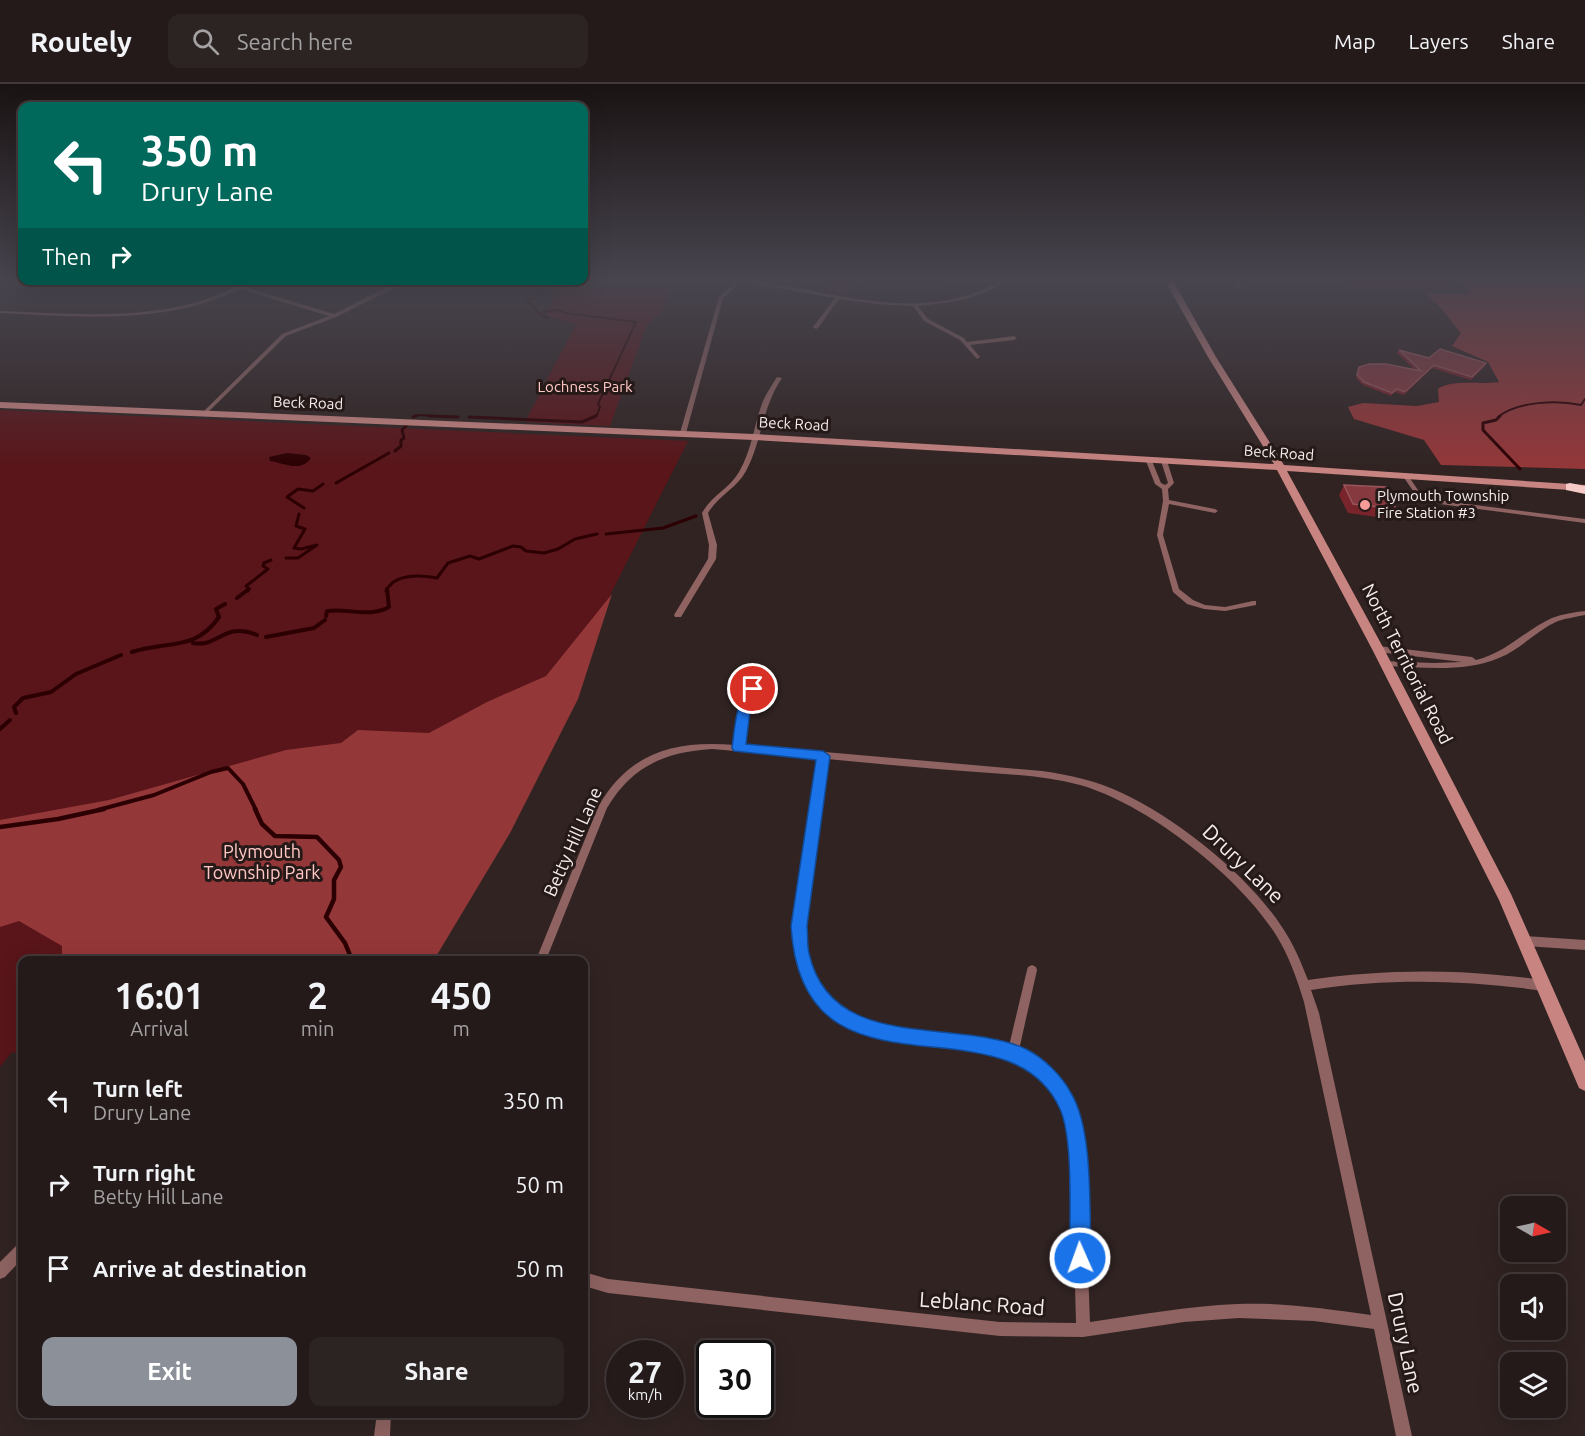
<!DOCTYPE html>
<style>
body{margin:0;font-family:Ubuntu,sans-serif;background:#2c2323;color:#f1f3f6;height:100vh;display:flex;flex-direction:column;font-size:22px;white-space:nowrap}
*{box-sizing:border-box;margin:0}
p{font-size:20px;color:#a3a1a2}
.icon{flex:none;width:33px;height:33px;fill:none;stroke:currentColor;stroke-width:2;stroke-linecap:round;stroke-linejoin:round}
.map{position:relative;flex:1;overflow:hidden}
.sheet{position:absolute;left:18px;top:872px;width:570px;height:462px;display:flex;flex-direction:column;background:#241a1a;border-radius:12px;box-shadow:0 6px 24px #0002,0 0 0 2px #413839}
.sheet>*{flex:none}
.banner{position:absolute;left:18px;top:18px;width:570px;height:183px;border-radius:12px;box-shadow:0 6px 24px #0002,0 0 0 2px #413839;background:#00695c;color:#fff;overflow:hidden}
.needle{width:39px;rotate:99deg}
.fabs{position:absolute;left:1500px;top:1112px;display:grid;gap:12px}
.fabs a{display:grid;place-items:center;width:66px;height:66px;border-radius:12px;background:#241a1a;box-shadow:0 6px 24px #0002,0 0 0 2px #413839;font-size:30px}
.speed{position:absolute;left:606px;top:1256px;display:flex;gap:12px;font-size:30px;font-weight:700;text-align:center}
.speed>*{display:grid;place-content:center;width:78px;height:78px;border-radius:50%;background:#241a1a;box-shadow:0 6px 24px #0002,0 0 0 2px #413839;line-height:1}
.speed small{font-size:15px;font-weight:400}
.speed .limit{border:3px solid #111;border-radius:9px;background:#fff;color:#111}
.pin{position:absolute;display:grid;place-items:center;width:51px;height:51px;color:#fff;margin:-26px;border:3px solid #fff;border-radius:50%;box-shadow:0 2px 6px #0007}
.me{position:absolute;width:66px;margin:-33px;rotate:358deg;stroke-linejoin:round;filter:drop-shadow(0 0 4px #0008)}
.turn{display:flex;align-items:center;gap:21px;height:126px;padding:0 24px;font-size:27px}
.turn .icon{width:78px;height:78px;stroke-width:2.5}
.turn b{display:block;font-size:42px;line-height:51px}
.then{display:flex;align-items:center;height:57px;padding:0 24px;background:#0003;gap:12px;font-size:22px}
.eta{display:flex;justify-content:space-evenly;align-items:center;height:102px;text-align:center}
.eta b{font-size:36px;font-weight:600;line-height:42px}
.cta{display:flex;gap:12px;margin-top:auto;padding:12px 24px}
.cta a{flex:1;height:69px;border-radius:12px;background:#8c9099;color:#fff;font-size:24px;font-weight:600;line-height:69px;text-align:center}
.cta a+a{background:#2c2323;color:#f1f3f6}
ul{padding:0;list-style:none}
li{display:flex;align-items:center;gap:18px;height:84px;padding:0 24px}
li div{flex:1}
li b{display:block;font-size:22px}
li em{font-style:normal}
header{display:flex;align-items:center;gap:36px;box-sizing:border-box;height:84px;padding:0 30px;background:#241a1a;border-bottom:2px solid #413839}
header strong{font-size:28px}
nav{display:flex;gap:33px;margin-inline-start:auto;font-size:21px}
.search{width:420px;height:54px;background:#2c2323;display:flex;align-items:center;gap:15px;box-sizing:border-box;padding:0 21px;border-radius:12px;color:#a3a1a2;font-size:22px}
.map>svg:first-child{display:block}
</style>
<header>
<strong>Routely</strong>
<div class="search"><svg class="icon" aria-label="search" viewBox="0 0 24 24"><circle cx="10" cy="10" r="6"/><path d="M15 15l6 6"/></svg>Search here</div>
<nav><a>Map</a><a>Layers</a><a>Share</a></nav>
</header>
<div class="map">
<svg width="1585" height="1352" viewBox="0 0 1585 1352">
<rect width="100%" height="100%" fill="#302322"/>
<path fill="#591519" d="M 838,195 L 948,195 C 922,207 886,202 859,196 L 845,210 L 825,206 Z
M 1349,195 L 1447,195 L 1463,207 L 1344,204 Z
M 557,197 L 580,197 L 593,204 L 671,204 L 664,224 L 646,243 L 610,342 L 525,338 L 576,240 L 547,232 Z
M 0,326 L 688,357 L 426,876 L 22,876 L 22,970 L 12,968 L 0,983 Z"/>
<path fill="#943739" d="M 1458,195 L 1585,195 L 1585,385 L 1441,381 L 1424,356 L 1354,335 L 1348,323 L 1363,319 L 1417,322 L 1439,318 L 1438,305 C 1452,295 1481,301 1499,298 L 1488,278 L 1452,262 L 1461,249 L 1440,223 L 1425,209 L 1471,210 Z
M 612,510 L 578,615 L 510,749 L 434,876 L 62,876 L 62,862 L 19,837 L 0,843 L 0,736 L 109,716 L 286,666 L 341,659 L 358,646 L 429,649 L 487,618 L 546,592 Z"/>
<path fill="#2c0003" d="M 287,369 L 306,371 L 311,374 C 301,389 284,379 270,377 L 269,373 Z"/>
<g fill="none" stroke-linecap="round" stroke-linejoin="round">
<path stroke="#2c0003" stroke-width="2" d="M 531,196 L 535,199 L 534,205 L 544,210 L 526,216 L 541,231 L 548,234
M 539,229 L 558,226 L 565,229 L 636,238 L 598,320 L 600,323 L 597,331 L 593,333
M 413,333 L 417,331 L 458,333
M 1498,333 C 1517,317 1558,316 1581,321 L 1585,315"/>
<path stroke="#2c0003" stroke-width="3" d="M 429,332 L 458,333
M 1500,332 L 1496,336 L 1483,339 L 1483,346 L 1520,385
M 413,333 L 416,332
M 469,333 L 582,338 L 596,332
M 395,367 L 401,362 L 401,356 L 404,354 L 402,346 L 407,341
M 336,399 L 389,369
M 304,424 L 287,413 L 298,405 L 313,407 L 323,400
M 606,450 L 663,444 L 696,432
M 286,474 L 298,474 L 317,461 L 301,465 L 294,464 L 305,445 L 296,442 L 299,430
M 248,507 L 249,505 L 246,502 L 268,485 L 263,482 L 264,479 L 271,476
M 386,507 C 395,489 420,491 437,494 L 448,479 L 470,472 L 479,475 L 513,462 L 521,463 L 526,467 L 544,469 L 558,465 L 575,455 L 597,450"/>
<path stroke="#2c0003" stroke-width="4" d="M 237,514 L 249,505
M 326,532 L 327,527 C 348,524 370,534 389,523 L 387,505
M 266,553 L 314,544 L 325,536
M 193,559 C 218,564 224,537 257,551
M 132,568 C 167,556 195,568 219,533 L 216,525 L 225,520
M 16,629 L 14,623 L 23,614 L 51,608 L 76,590 L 121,571
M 0,645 L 10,636
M 98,726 L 154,711 L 211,688 L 228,684 L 243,700 L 256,726"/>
<path stroke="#2c0003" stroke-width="4.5" d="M 255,725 L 262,740 L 275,752 L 317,753 L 339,776 L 341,783 L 334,796 L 334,815 L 326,833 L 345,859 L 352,876
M 0,743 L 58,735 L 104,725"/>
<path fill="#8e6361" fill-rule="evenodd" d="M 739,195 C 759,195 781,202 802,205 C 857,216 920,229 974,209 C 984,206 994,199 1003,195 L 1008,195 C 984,215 948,219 918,222 L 928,235 L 964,254 L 967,258 L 1014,252 L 1017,254 L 1014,256 L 970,261 L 980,273 L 977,275 L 960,256 L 924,237 L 913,222 L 876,220 L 839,215 L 818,244 L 816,245 L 813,243 L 835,214 L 741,198 L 723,214 L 686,349 L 681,350 L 680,349 L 719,213 Z
M 1121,195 L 1169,197 L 1171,198 L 1169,199 L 1123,196 Z
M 1234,195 L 1238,195 L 1242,203 L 1238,203 Z
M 249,196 L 256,196 L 244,203 L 334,230 C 362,217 391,196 423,196 L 395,204 L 336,233 L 286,252 L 204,332 L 201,330 L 202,329 L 282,250 L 329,232 L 240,205 C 166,241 80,233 0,229 L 0,227 C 64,229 131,236 194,219 C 213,214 231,205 249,196 Z
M 777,293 L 782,294 C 762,323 762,357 746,387 C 737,404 718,412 708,429 L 717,461 L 716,475 L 681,533 L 675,533 L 674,531 L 708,475 L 709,461 L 702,429 C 711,412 730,404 739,388 C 752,366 754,340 763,317 C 767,308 772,301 777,293 Z
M 1149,375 L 1152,377 L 1161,399 L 1165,401 L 1168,399 L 1161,377 L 1164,375 L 1167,377 L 1174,399 L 1168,405 L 1169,416 L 1215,425 L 1218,427 L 1215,429 L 1169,420 L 1163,451 L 1179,505 L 1193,516 L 1205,521 L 1225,523 L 1253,517 L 1256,517 L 1256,521 L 1225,527 L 1204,525 L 1187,520 L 1173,508 L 1157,451 L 1163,417 L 1162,405 L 1155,400 L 1146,377 Z
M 1405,389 L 1407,390 L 1420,409 L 1436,416 L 1585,435 L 1585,439 L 1432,419 L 1416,411 L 1402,391 Z
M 1585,527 L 1585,531 C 1576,533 1567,534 1558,537 C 1537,546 1521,565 1499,574 C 1463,589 1423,583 1385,582 L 1381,579 L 1382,577 L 1434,579 L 1462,578 L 1378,568 L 1374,565 L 1378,562 L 1472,573 L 1476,576 C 1506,569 1525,546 1552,534 C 1563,530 1574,528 1585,527 Z
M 753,602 L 757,605 L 747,627 L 744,661 L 1042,687 C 1070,691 1097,697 1122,709 C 1178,735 1248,791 1282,843 C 1293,859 1301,878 1308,896 C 1371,887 1434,885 1498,891 C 1514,893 1532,893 1548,898 L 1550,902 L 1548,906 L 1544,907 C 1466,896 1389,894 1311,906 L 1319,929 L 1412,1352 L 1396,1352 L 1374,1245 L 1314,1237 L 1239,1234 L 1184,1238 L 1083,1253 L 1000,1252 L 608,1209 L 584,1202 L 584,1188 L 608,1195 L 1000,1238 L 1076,1239 L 1071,1055 L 1067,1039 L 1056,1014 L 1047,1001 L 1036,990 L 1024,981 L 998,970 L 898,957 L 867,948 L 835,933 L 814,912 L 798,880 L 794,842 L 818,674 L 712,665 C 665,668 632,682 607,724 L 546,876 L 536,876 L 598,723 C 629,668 675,656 735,661 C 737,644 738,611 753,602 ZM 827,675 C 872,679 918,684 963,687 C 1002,690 1042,691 1080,701 C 1147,720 1239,792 1276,851 C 1289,872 1297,895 1304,918 L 1371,1231 C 1327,1225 1282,1218 1237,1220 C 1188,1222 1139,1231 1090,1238 L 1083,1055 C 1073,1014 1058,986 1019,966 L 1037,886 L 1036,883 L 1032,881 L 1028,883 L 1027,886 L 1009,962 L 998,958 L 898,946 L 869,938 L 843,925 L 821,905 L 809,880 L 804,842 Z
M 1525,852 L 1585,856 L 1585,866 L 1525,862 L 1521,860 L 1520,857 L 1521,854 Z
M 22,1159 L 22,1175 L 5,1193 L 0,1195 L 0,1178 L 17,1161 Z
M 377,1329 L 391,1329 L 390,1352 L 374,1352 Z"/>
<path fill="#c88481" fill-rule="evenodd" d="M 1164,195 L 1172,195 L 1216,273 L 1284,381 L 1585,401 L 1585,407 L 1287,387 L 1384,565 L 1511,810 L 1585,977 L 1585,1007 L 1579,1004 L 1499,816 L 1372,565 L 1277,386 L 754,356 L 0,324 L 0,318 L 754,350 L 1274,380 L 1208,273 Z"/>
<path fill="#f6cac7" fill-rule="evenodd" d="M 1570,399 L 1585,402 L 1585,410 L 1566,406 L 1566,400 Z"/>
</g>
<path fill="#79232b" d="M 1399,266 L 1429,274 L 1486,279 L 1485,282 L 1471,296 L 1432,284 L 1404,311 L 1395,308 L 1391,312 L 1363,301 L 1356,294 L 1359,283 L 1415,286 L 1397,269 Z
M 1344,401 L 1396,425 L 1391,435 L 1348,429 L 1339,411 Z"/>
<path fill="#561a1e" d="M 1434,281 L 1432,284 L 1404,311 L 1405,308 Z"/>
<path fill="#873940" stroke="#98555b" stroke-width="1.5" d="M 1440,265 L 1486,279 L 1472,293 L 1434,281 L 1405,308 L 1397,305 L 1392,309 L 1364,298 L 1357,291 L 1359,283 L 1370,280 L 1386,280 L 1421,287 L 1399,266 L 1429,274 Z
M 1344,401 L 1386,403 L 1396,425 L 1353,420 Z"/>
<linearGradient id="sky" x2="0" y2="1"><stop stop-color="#1a1313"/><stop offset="0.51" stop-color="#48454f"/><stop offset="1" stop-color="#48454f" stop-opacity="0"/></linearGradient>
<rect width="1585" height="384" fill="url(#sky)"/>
<path fill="#1a73e8" stroke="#114b97" stroke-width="1.5" d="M 753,600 L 759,605 L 750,627 L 746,660 L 823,667 L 830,672 L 807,842 C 808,851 807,861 809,869 C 831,970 956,933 1026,965 C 1044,974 1062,992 1071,1009 C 1094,1047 1089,1128 1091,1174 L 1088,1181 L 1080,1184 L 1073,1181 L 1070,1174 C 1069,1137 1074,1056 1060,1025 C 1007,908 802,1031 791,842 L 816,676 L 734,667 L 732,664 C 734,649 737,606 753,600 Z"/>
<circle fill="#f59b98" stroke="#261a19" stroke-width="2" cx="1365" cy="421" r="6"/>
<g text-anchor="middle" stroke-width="6" stroke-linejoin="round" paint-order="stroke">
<g font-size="15" fill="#ffc8c5" stroke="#261a19">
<text x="585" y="308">Lochness Park</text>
</g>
<g font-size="15" fill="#f6eded" stroke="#261a19">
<text transform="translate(308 319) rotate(2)" y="5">Beck Road</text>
<text transform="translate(794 340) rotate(3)" y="5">Beck Road</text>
<text transform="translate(1279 369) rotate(4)" y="5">Beck Road</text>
</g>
<g font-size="15" fill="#f6eded" stroke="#261a19" text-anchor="start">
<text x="1377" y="417">Plymouth Township<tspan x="1377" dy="17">Fire Station #3</tspan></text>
</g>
<g font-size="18" fill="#f6eded" stroke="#261a19">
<text transform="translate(1407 580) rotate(63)" y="6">North Territorial Road</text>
<text transform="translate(573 758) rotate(-66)" y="6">Betty Hill Lane</text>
</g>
<g font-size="18" fill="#ffc8c5" stroke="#261a19">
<text x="262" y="774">Plymouth<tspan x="262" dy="21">Township Park</tspan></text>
</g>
<g font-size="21" fill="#f6eded" stroke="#261a19">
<text transform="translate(1243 780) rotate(44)" y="7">Drury Lane</text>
<text transform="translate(982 1220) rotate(4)" y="7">Leblanc Road</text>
<text transform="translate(1405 1259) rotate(78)" y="7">Drury Lane</text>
</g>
</g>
</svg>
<div class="fabs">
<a><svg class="needle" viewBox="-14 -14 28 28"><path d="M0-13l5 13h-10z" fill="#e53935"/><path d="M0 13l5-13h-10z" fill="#a3a1a2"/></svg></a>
<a><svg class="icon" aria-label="sound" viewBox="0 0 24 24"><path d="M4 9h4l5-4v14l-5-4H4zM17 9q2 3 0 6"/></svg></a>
<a><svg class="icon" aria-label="layers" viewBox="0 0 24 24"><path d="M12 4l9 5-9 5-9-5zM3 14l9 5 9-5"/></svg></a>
</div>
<div class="speed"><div>27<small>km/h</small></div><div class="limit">30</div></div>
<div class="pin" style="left:753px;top:605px;background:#d93025"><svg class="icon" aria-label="arrive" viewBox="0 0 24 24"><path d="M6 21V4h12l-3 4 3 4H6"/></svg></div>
<svg class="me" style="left:1080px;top:1174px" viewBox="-20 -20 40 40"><circle r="17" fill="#1a73e8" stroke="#fff" stroke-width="3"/><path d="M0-11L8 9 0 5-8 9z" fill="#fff"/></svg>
<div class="banner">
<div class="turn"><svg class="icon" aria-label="left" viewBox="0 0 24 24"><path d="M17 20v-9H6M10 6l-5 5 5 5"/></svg><div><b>350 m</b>Drury Lane</div></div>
<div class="then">Then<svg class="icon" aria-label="right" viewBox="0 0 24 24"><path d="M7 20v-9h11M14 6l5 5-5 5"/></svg></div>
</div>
<section class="sheet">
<div class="eta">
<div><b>16:01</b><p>Arrival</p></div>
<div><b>2</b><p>min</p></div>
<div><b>450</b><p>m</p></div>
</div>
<ul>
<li><svg class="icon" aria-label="left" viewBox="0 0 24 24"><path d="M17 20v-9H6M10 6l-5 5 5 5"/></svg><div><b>Turn left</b><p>Drury Lane</p></div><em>350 m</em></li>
<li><svg class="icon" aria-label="right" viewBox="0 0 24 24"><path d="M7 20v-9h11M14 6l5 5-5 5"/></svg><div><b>Turn right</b><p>Betty Hill Lane</p></div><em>50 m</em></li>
<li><svg class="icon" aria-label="arrive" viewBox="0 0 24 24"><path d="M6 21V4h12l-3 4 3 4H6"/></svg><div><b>Arrive at destination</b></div><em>50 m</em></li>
</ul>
<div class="cta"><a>Exit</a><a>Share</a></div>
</section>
</div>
